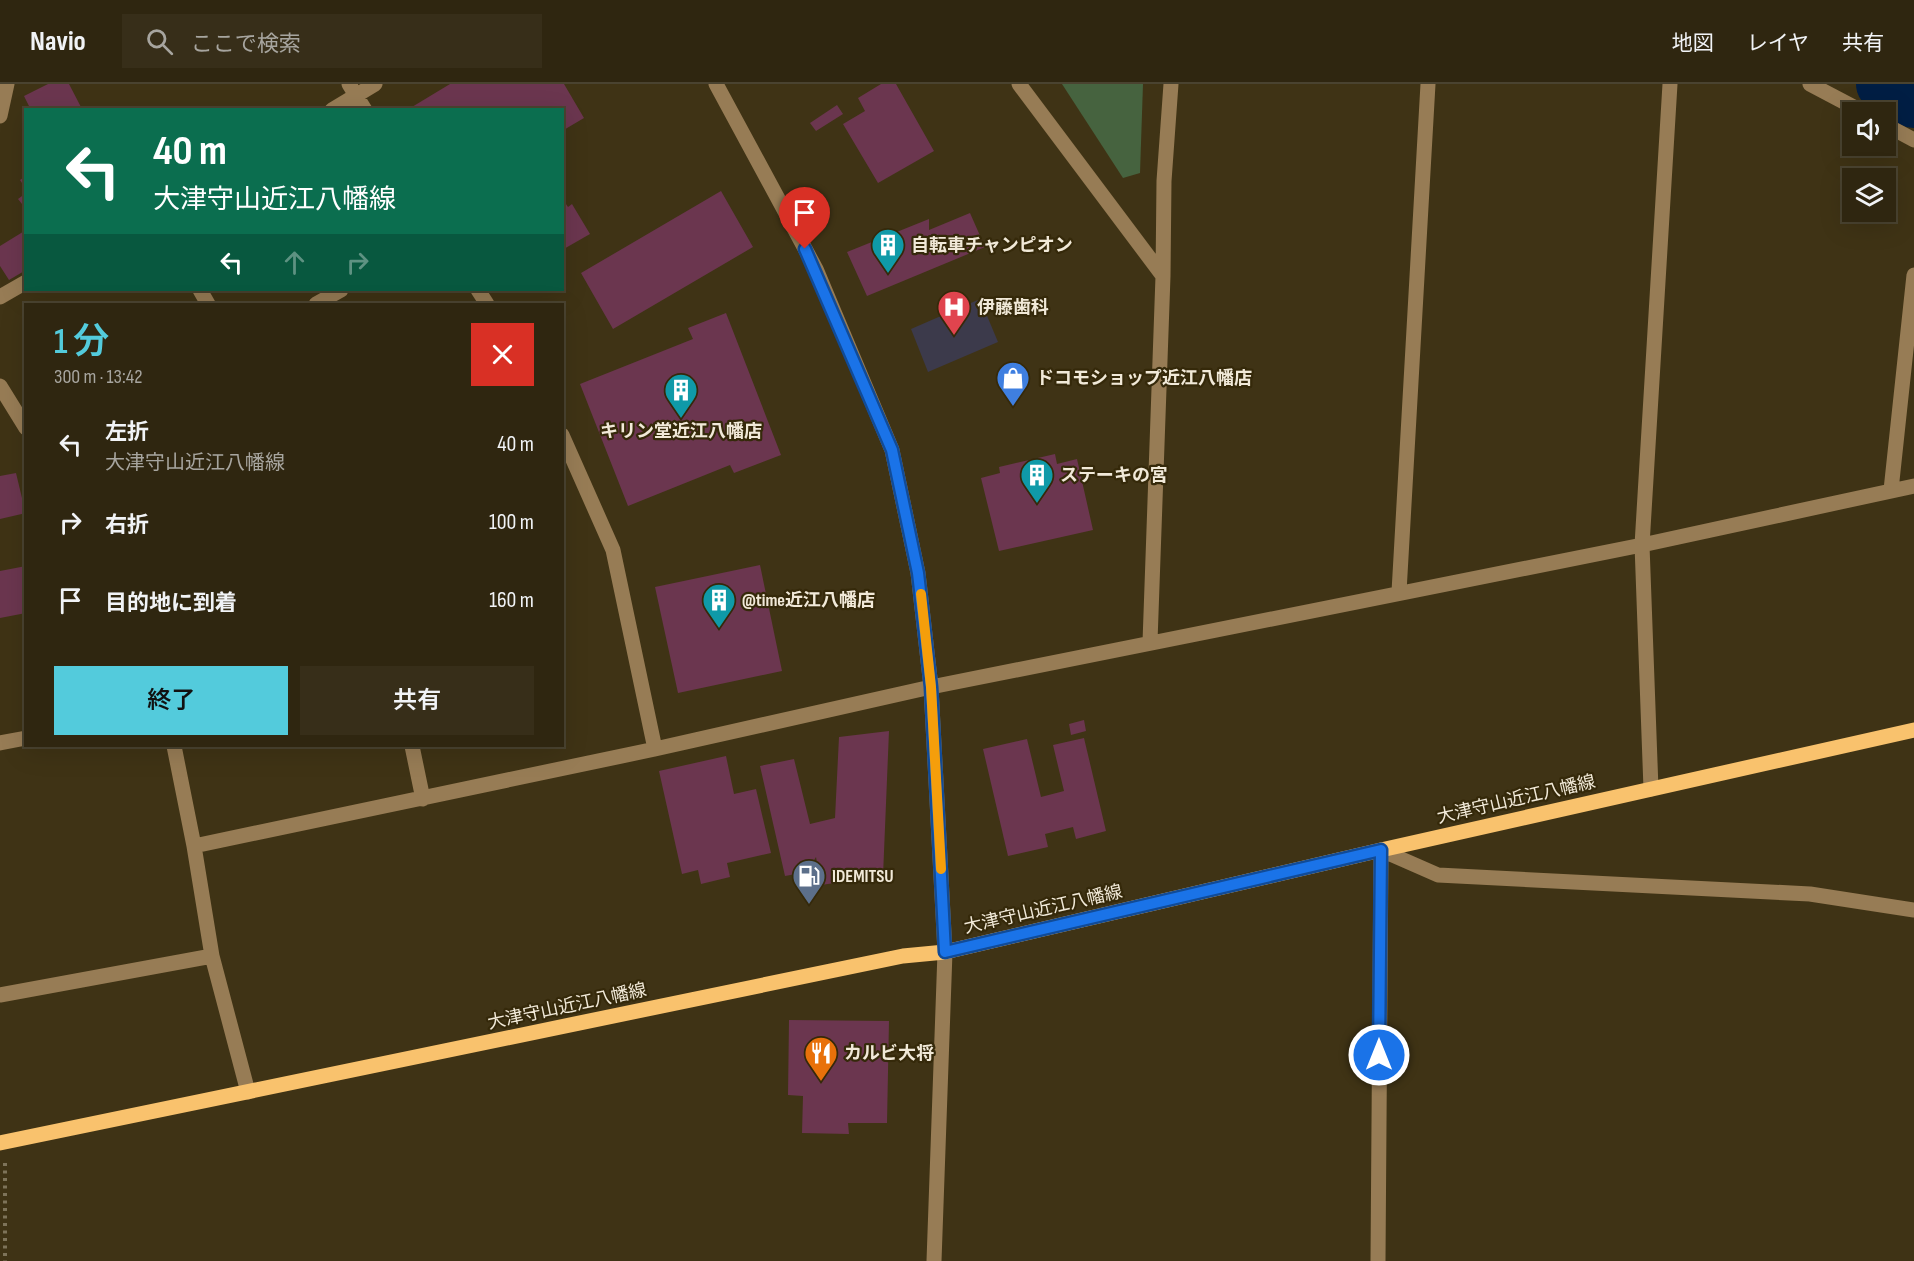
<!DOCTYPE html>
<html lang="ja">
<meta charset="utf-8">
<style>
body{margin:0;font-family:"Sofia Sans Condensed","Noto Sans JP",sans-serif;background:#372e19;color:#f1f3f6;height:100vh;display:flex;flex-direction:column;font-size:22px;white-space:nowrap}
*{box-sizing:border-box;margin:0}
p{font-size:20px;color:#a7a59f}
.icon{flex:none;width:33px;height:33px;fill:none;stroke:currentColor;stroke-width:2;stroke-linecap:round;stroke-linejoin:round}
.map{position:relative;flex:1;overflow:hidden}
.side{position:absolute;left:24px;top:219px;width:540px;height:444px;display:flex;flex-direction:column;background:#2f2610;border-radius:0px;box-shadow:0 6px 24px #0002,0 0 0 2px #4a4330}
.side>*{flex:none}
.banner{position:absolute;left:24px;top:24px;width:540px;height:183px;border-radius:0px;box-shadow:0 6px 24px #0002,0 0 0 2px #4a4330;background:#0b6e4f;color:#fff;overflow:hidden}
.tools{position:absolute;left:1842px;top:18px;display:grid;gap:12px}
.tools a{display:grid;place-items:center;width:54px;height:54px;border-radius:0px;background:#2f2610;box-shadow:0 6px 24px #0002,0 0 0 2px #4a4330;font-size:30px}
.pin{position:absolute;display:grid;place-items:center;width:51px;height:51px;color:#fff;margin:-62px -26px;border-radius:50% 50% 50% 0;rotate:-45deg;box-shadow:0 0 6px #0007}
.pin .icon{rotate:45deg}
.me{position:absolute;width:66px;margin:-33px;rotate:0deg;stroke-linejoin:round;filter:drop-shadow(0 0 4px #0008)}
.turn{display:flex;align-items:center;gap:21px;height:126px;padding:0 30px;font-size:27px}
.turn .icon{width:78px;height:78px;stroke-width:2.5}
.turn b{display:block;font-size:42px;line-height:51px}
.lanes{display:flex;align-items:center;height:57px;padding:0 30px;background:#0003;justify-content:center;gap:30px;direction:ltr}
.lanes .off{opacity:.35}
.round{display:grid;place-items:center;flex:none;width:63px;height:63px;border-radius:0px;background:#372e19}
.overview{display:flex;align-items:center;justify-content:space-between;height:102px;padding:0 30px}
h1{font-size:36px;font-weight:600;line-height:45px;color:#53cbdc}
.primary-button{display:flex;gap:12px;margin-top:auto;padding:12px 30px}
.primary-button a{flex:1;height:69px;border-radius:0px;background:#53cbdc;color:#111;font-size:24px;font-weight:600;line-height:69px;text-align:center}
.primary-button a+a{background:#372e19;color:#f1f3f6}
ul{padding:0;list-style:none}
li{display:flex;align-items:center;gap:18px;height:78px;padding:0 30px}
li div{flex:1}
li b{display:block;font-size:22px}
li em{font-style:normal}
header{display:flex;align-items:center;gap:36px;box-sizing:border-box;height:84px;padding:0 30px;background:#2f2610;border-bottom:2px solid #4a4330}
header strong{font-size:28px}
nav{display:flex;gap:33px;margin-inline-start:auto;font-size:21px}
.search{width:420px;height:54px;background:#372e19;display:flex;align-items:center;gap:15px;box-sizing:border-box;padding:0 21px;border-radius:0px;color:#a7a59f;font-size:22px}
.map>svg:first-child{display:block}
</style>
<header>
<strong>Navio</strong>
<div class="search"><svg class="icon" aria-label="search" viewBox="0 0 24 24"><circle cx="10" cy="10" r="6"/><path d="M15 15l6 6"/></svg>ここで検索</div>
<nav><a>地図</a><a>レイヤ</a><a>共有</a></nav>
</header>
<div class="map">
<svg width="1914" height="1177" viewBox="0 0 1914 1177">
<rect width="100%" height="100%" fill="#3f3315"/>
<path fill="#3c3a4b" d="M 980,215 L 998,258 L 928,288 L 911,245 Z"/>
<path fill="#46633f" d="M 1062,0 L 1143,0 L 1140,89 L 1123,94 Z"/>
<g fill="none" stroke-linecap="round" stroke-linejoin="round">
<path stroke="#001e44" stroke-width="56" d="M 1884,0 L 1914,16"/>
</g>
<path fill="#6b364f" d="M 48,0 L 69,0 L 82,25 L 31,26 L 24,12 Z
M 450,0 L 564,0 L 584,34 L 562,47 L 562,26 L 407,26 Z
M 881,0 L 896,0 L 934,67 L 878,99 L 843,40 L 865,27 L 858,14 Z
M 837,21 L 843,30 L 816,47 L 810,39 Z
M 26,92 L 26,105 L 20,96 Z
M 721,107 L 753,163 L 613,245 L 581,189 Z
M 26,109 L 26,125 L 18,115 Z
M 562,114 L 568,123 L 572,120 L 590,150 L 562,166 Z
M 970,129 L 985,163 L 867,212 L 847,168 L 929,135 L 929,146 Z
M 26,146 L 26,186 L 9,196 L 0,182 L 0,162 Z
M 726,229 L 781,371 L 734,389 L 730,381 L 628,422 L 580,300 L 693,255 L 688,244 Z
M 1055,370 L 1057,380 L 1077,375 L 1093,446 L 999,467 L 981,394 L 1000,389 L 999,383 Z
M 16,389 L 22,414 L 26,413 L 26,429 L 0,435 L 0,392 Z
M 760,481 L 782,587 L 678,609 L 655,503 Z
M 26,482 L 26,529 L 0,534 L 0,487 Z
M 1084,636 L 1086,647 L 1071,651 L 1069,640 Z
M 889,647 L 883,792 L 821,801 L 816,773 L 807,788 L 785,792 L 760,682 L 794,675 L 810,740 L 835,734 L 839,653 Z
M 1084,654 L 1106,747 L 1076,755 L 1073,743 L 1045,750 L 1048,763 L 1008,772 L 983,665 L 1027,655 L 1041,713 L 1064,707 L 1053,661 Z
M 726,672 L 734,710 L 756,705 L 771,769 L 727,779 L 730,793 L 701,800 L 698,786 L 682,790 L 659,687 Z
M 789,936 L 889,937 L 887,1039 L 848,1039 L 849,1050 L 802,1049 L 803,1012 L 788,1011 Z"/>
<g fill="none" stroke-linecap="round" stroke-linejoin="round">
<path stroke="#7d7359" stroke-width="4" stroke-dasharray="3 4.5" stroke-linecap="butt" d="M 5,1079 L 5,1177"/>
<path stroke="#977c55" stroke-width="15" d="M 349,0 L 365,26
M 716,0 L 816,185 L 892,366 L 918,489 L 931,603 L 945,868 L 934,1177
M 1019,0 L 1163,192
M 1810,0 L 1863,28
M 332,26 L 375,0
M 0,32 L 7,0
M 1886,41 L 1914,56
M 200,206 L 208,220
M 478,206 L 487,220
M 0,213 L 26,198
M 316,220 L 341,206
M 0,302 L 26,344
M 562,351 L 613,466 L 655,665
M 1891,406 L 1914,191
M 1399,508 L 1428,0
M 1150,558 L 1163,192 L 1164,97 L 1171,0
M 0,659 L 26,654
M 174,662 L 194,762 L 212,872 L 248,1008
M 412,662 L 423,715
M 1651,705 L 1642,461 L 1670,0
M 194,762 L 655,665 L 931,603 L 1642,461 L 1914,402
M 0,911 L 212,872
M 1378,1177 L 1381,766 L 1438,791 L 1810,810 L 1914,826"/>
<path stroke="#f9c26d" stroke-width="15" d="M 0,1059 L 903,872 L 945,868 L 1381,766 L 1914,646"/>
</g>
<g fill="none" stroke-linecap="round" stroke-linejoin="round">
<defs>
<path id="route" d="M 805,165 L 892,366 L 918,489 L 931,603 L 945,868 L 1381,766 L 1379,971"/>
</defs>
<use href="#route" stroke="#114b97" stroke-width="15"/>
<use href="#route" stroke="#1a73e8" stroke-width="10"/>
<path stroke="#f59e0b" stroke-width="10" d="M 921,510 L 931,603 L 941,785"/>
</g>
<defs>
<symbol id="building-pin" viewBox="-11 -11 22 30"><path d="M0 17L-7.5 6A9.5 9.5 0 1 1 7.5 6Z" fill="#0f9aa8" stroke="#35290a"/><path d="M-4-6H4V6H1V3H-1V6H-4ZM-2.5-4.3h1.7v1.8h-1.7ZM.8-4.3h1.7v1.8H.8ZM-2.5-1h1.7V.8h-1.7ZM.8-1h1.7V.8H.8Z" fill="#fff"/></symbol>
<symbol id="hospital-pin" viewBox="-11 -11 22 30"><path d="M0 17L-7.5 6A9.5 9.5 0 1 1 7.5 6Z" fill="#e0444e" stroke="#35290a"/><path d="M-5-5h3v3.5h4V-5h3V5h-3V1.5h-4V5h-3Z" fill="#fff"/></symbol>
<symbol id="shop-pin" viewBox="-11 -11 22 30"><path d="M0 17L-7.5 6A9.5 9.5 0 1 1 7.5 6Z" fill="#3f7fe0" stroke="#35290a"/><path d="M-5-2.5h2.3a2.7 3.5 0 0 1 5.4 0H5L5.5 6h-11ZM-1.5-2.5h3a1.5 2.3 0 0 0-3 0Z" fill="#fff"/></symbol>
<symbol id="fuel-pin" viewBox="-11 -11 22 30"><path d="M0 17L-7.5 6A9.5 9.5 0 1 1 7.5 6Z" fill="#5c6f8a" stroke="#35290a"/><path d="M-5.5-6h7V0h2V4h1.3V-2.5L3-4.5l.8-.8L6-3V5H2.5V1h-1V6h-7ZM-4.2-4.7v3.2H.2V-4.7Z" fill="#fff"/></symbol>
<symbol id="restaurant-pin" viewBox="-11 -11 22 30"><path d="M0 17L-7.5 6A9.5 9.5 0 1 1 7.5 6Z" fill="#e8710a" stroke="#35290a"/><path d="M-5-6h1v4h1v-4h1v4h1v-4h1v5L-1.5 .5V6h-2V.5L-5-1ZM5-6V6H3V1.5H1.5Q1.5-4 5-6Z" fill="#fff"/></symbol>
</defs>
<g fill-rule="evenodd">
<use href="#building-pin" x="869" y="142" width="38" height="52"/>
<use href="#hospital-pin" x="935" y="204" width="38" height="52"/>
<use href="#shop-pin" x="994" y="275" width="38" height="52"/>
<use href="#building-pin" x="662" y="287" width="38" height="52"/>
<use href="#building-pin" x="1018" y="372" width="38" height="52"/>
<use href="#building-pin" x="700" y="497" width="38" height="52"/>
<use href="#fuel-pin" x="790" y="773" width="38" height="52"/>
<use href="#restaurant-pin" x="802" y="950" width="38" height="52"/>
</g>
<g text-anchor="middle" stroke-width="4.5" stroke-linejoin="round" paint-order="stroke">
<g font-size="18" font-weight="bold" fill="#f1e9d8" stroke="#35290a" text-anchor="start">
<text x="911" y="167">自転車チャンピオン</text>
<text x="977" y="229">伊藤歯科</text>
<text x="1036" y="300">ドコモショップ近江八幡店</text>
<text x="681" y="353" text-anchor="middle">キリン堂近江八幡店</text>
<text x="1060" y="397">ステーキの宮</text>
<text x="742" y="522">@time近江八幡店</text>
<text x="832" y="798">IDEMITSU</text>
<text x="844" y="975">カルビ大将</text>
</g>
<g font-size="18" fill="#f1e9d8" stroke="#35290a">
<text transform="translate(1516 715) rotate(-13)" y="6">大津守山近江八幡線</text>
<text transform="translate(1043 825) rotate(-13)" y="6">大津守山近江八幡線</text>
<text transform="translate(567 922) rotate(-12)" y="6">大津守山近江八幡線</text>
</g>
</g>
</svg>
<div class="tools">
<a><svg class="icon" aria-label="sound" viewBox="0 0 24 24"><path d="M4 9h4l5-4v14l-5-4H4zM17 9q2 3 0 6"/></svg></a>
<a><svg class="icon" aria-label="layers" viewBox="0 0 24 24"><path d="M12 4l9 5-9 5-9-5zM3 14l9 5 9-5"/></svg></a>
</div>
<div class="pin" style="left:805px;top:165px;background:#d93025"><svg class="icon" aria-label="arrive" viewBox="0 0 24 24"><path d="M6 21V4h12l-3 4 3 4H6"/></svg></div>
<svg class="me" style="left:1379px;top:971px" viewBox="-20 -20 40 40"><circle r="17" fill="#1a73e8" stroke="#fff" stroke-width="3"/><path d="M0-11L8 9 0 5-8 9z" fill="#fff"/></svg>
<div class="banner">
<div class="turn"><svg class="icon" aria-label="left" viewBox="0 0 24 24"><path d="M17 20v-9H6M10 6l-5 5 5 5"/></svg><div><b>40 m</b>大津守山近江八幡線</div></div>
<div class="lanes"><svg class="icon" aria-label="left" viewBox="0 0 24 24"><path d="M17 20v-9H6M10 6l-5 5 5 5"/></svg><svg class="icon off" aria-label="ahead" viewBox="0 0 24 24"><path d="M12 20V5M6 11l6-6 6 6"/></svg><svg class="icon off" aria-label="right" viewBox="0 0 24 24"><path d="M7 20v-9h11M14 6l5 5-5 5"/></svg></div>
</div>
<section class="side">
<div class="overview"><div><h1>1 分</h1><p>300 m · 13:42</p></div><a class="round" style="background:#d93025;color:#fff"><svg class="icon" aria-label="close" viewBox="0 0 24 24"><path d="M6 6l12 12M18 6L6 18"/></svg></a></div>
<ul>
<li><svg class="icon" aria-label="left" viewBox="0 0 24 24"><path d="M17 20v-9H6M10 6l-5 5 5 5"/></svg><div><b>左折</b><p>大津守山近江八幡線</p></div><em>40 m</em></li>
<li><svg class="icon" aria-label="right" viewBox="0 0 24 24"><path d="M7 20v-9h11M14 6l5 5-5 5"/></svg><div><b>右折</b></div><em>100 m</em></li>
<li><svg class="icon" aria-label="arrive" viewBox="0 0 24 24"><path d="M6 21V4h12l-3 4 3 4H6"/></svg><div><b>目的地に到着</b></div><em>160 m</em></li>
</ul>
<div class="primary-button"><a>終了</a><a>共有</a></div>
</section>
</div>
